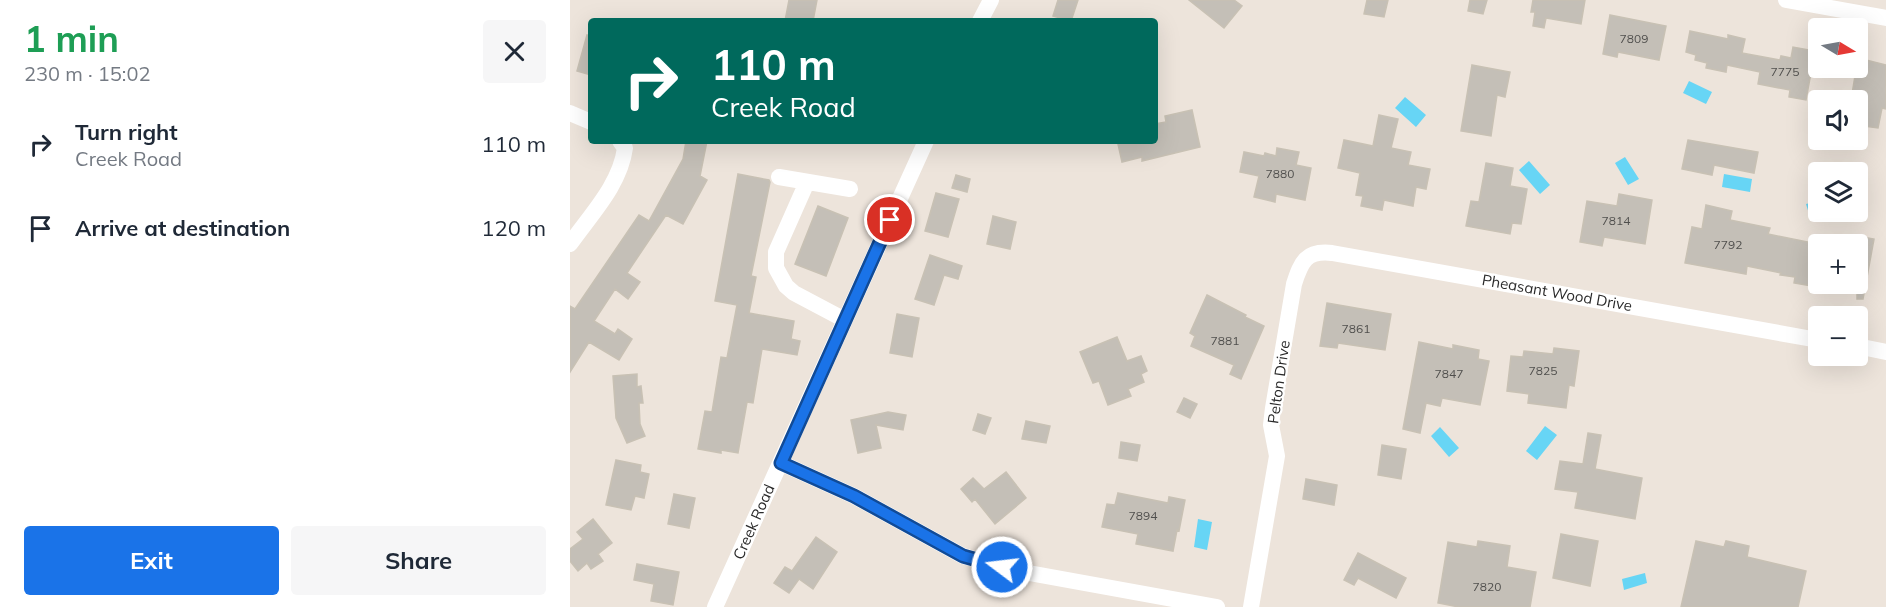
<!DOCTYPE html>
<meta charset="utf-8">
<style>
body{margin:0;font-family:Mulish,sans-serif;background:#f6f6f7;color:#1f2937;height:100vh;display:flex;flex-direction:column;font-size:22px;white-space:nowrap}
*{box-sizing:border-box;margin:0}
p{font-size:20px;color:#747a83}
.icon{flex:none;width:33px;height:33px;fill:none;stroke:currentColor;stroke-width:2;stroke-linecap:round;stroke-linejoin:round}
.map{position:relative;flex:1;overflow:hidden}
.panel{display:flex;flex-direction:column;background:#fff;width:570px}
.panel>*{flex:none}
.hud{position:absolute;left:18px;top:18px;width:570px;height:126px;border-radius:6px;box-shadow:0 6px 24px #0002;background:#00695c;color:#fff;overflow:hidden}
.needle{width:39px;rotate:100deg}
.controls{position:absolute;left:1238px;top:18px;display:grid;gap:12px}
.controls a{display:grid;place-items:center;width:60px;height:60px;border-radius:6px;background:#fff;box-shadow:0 6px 24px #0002;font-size:30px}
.pin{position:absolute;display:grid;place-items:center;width:51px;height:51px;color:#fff;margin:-26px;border:3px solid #fff;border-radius:50%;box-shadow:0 2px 6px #0007}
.me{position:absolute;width:66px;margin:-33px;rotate:285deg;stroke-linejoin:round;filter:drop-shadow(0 0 4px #0008)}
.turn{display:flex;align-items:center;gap:21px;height:126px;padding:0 24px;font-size:27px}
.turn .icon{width:78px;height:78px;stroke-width:2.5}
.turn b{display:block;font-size:42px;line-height:51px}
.round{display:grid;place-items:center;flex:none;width:63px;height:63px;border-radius:6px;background:#f6f6f7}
.headline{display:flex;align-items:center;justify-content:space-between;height:102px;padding:0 24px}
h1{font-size:36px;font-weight:700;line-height:45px;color:#1e9e55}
.cta{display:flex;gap:12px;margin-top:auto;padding:12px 24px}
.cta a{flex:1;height:69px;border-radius:6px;background:#1a73e8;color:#fff;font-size:24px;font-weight:700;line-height:69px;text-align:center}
.cta a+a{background:#f6f6f7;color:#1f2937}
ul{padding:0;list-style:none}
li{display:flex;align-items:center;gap:18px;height:84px;padding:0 24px}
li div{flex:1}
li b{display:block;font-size:22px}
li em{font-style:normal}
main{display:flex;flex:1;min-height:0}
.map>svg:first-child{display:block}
</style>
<main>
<section class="panel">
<div class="headline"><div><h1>1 min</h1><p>230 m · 15:02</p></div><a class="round"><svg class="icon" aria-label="close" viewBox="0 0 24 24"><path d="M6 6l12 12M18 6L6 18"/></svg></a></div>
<ul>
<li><svg class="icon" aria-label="right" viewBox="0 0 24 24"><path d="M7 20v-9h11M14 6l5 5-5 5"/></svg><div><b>Turn right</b><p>Creek Road</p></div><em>110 m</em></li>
<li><svg class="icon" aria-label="arrive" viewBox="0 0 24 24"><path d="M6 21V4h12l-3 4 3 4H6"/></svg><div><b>Arrive at destination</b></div><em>120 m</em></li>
</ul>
<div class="cta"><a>Exit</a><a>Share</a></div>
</section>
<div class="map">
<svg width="1316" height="607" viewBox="0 0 1316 607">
<rect width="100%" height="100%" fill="#ede4db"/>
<path fill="#67d5f5" d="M 1119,81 L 1142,92 L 1136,104 L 1113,93 Z
M 835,97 L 856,115 L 846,127 L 825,108 Z
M 1055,157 L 1069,179 L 1058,185 L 1045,163 Z
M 959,161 L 980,185 L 970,194 L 949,170 Z
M 1154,174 L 1182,179 L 1180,192 L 1152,187 Z
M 1248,201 L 1248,212 L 1263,212 L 1240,217 L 1236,204 Z
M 975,426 L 987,435 L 967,460 L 956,451 Z
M 870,427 L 889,448 L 879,457 L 861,436 Z
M 628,519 L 642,522 L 637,550 L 624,547 Z
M 1075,573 L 1077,583 L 1054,590 L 1052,579 Z"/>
<path fill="#c4bfb7" stroke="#c8c1b4" stroke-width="1.5" d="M 219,0 L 247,0 L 243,21 L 215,21 Z
M 488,0 L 508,0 L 501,21 L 483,16 Z
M 619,0 L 664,0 L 672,6 L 654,28 Z
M 797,0 L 818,0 L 814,17 L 794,14 Z
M 900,0 L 917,0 L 913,14 L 898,11 Z
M 963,0 L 1015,0 L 1011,24 L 976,18 L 974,28 L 963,26 L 965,12 L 961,12 Z
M 1040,15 L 1096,26 L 1089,60 L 1048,52 L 1047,57 L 1033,54 Z
M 1120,31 L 1158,39 L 1158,35 L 1175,39 L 1172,53 L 1210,60 L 1211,56 L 1221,58 L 1223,47 L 1245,51 L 1236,100 L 1219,97 L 1220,90 L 1188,84 L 1190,72 L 1157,65 L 1156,72 L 1136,68 L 1137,63 L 1125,60 L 1126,55 L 1116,52 Z
M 17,35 L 21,36 L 21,75 L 7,71 Z
M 1288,58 L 1316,65 L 1316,109 L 1312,108 L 1308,128 L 1287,125 L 1287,100 L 1281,100 Z
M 902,65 L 940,72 L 935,97 L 927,95 L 921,136 L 891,131 Z
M 622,110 L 630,147 L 572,161 L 572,157 L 552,162 L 548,144 L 553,143 L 552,141 L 585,141 L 585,124 L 596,122 L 595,116 Z
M 809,115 L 828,119 L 821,148 L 841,152 L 838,165 L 860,169 L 856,189 L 846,187 L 843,206 L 814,200 L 812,210 L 791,206 L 793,196 L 786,195 L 790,173 L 768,168 L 774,140 L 803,146 Z
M 1118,140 L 1188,152 L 1184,173 L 1144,165 L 1142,175 L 1112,169 Z
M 116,141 L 137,141 L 130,176 L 137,180 L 113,224 L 96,215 L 57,273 L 70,282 L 58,299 L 45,289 L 24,321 L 45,334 L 48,329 L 62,339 L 49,360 L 19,342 L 0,372 L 0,306 L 5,309 L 69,215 L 79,221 L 113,159 Z
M 707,148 L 729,152 L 726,165 L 741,168 L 735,200 L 706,194 L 705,202 L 684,197 L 689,176 L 670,172 L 674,152 L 694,156 L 695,153 L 706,156 Z
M 916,163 L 943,168 L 940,186 L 957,189 L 951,224 L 942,223 L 940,234 L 896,226 L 901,201 L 909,202 Z
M 168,174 L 199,180 L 200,182 L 181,276 L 186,277 L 179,313 L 224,321 L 221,339 L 230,341 L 227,355 L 192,349 L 183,403 L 177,402 L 168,453 L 151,450 L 151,453 L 128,449 L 135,411 L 142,412 L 151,357 L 157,358 L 167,305 L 145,301 Z
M 386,175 L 400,179 L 397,192 L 382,188 Z
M 366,193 L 389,199 L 378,237 L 355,231 Z
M 1049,194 L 1082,200 L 1075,244 L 1034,237 L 1032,246 L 1010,242 L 1017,201 L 1047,206 Z
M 1136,205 L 1162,211 L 1160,220 L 1200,228 L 1198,234 L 1248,244 L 1248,287 L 1224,283 L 1225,277 L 1210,275 L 1211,273 L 1177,266 L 1176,274 L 1115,263 L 1122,227 L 1132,229 Z
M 248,206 L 278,218 L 256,276 L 225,264 Z
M 423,216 L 446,222 L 440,249 L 417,244 Z
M 1287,236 L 1304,239 L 1293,299 L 1287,299 Z
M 360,255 L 392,266 L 388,279 L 374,275 L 364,305 L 345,299 Z
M 637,295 L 676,315 L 675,317 L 694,326 L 671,379 L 660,374 L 664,365 L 621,346 L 625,336 L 620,333 Z
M 757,303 L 821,314 L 815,350 L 768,343 L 767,348 L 750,346 Z
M 327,314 L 349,318 L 342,357 L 320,353 Z
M 547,337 L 557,361 L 571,356 L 577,371 L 571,374 L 574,382 L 558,389 L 561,396 L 538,405 L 529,381 L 523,383 L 510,352 Z
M 849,342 L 883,349 L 883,345 L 909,350 L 908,359 L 919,361 L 910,405 L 872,398 L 870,406 L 856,403 L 850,433 L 833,429 Z
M 984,348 L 1009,351 L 1004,386 L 999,385 L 996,408 L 958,403 L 959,394 L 937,391 L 941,356 L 953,357 L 954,351 L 983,354 Z
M 67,374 L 67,387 L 71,386 L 73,403 L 69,403 L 70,424 L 75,436 L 57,443 L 46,418 L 43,376 Z
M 614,398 L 627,404 L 620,418 L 607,412 Z
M 318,412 L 336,415 L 333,430 L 306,425 L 311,448 L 288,453 L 281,420 Z
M 408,414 L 421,418 L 415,434 L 403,430 Z
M 456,421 L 480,426 L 476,443 L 452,439 Z
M 1018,433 L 1031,435 L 1025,469 L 1072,478 L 1065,519 L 1005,508 L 1008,492 L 985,489 L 990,461 L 1013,464 Z
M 551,442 L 570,445 L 567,461 L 549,458 Z
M 812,445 L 836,449 L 831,479 L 808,475 Z
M 46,460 L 71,465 L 70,472 L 79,474 L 74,498 L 65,496 L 61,510 L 36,505 Z
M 436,472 L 456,498 L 425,524 L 405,499 L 402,502 L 391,489 L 403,478 L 414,489 Z
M 736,479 L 767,485 L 764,505 L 733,499 Z
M 548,493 L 598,503 L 599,497 L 615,500 L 609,531 L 607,530 L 603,551 L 566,544 L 568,534 L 532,527 L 537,504 L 545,505 Z
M 104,494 L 125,498 L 119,528 L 98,524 Z
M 23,519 L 42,543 L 28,554 L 33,561 L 21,569 L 17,563 L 8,571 L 0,561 L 0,549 L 13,539 L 7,532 Z
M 991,534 L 1028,541 L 1020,586 L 983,578 Z
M 246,537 L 267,552 L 243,589 L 229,579 L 219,593 L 204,583 L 215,567 L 222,571 Z
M 908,541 L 940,546 L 937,567 L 966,572 L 960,607 L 889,607 L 868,603 L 878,542 L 907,547 Z
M 1126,541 L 1154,547 L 1156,541 L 1179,546 L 1177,557 L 1236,571 L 1228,607 L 1111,607 Z
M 788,553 L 836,578 L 826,598 L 788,578 L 784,585 L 774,580 Z
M 67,564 L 109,572 L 103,605 L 81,601 L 84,584 L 64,580 Z"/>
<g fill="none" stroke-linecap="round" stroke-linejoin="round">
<path stroke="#fff" stroke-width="16" d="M 1216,0 L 1316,18
M 410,21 L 421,0
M 0,113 L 21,122
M 209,177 L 280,189
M 237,182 L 206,252 L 206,268 L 216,286 L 224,293 L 275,320
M 0,244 C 21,214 50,185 55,148 L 50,141
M 1287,346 L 1316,352
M 211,463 L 284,496 L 393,556 L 448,571 L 647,607
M 145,607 L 356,141
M 681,607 L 707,456 L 701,425 L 703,408 L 724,284 C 731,262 736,250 762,253 L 1248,340"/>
</g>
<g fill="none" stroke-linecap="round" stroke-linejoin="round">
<defs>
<path id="route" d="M 320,220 L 211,463 L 284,496 L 393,556 L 432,567"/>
</defs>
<use href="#route" stroke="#114b97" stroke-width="15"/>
<use href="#route" stroke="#1a73e8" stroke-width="10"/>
</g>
<g text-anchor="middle" stroke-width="4.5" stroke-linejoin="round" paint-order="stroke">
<g font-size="12" fill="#504f4d">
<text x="1064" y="43">7809</text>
<text x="1215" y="76">7775</text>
<text x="710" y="178">7880</text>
<text x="1046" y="225">7814</text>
<text x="1158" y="249">7792</text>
<text x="786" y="333">7861</text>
<text x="655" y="345">7881</text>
<text x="973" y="375">7825</text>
<text x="879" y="378">7847</text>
<text x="573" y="520">7894</text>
<text x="917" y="591">7820</text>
</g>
<g font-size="15" fill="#2a2a2a" stroke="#fff">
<text transform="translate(987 293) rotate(10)" y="5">Pheasant Wood Drive</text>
<text transform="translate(709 382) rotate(-82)" y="5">Pelton Drive</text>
<text transform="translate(184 522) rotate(-66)" y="5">Creek Road</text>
</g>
</g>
</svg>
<div class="controls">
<a><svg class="needle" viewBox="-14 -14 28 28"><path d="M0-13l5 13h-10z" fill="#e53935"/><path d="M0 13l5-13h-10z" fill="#747a83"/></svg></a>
<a><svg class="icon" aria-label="sound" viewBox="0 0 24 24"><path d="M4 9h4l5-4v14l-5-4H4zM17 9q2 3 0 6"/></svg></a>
<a><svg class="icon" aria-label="layers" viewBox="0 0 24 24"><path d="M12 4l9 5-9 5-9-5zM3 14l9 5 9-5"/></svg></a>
<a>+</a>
<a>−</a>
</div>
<div class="pin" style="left:320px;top:220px;background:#d93025"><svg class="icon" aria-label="arrive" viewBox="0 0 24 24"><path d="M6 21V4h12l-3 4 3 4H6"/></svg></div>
<svg class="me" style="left:432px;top:567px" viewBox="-20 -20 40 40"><circle r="17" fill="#1a73e8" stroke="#fff" stroke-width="3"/><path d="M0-11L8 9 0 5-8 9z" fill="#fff"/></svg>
<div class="hud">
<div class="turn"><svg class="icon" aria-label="right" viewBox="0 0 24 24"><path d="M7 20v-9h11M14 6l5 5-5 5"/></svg><div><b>110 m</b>Creek Road</div></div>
</div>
</div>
</main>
